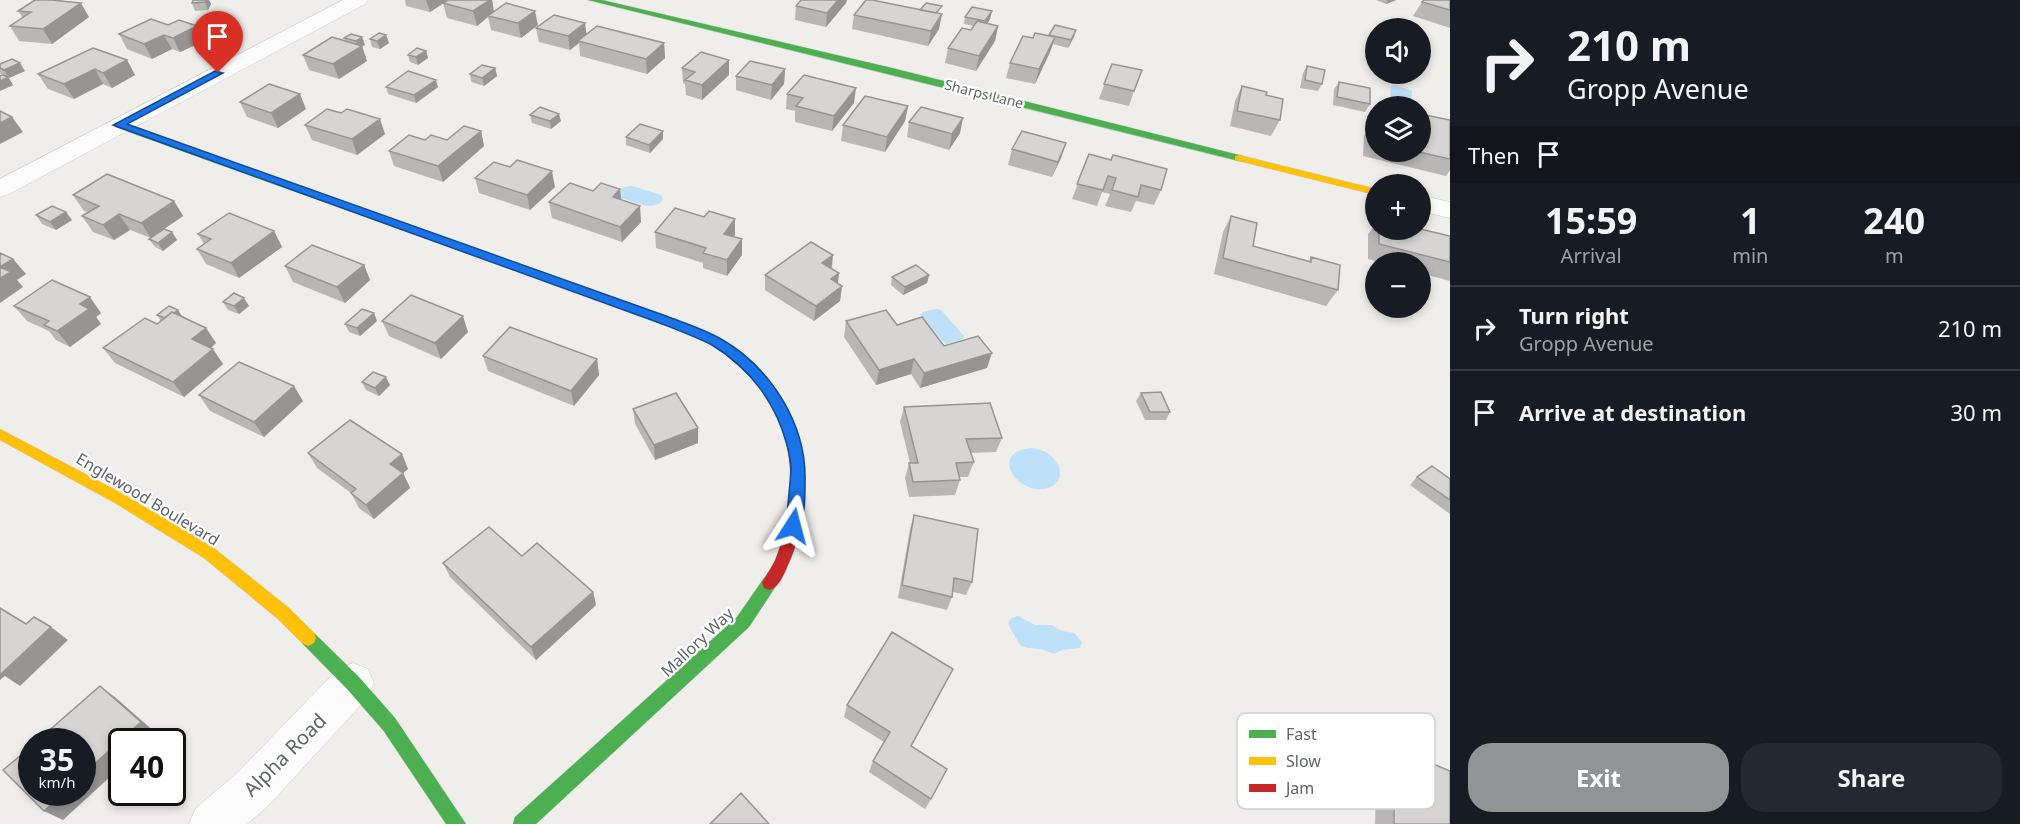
<!DOCTYPE html>
<meta charset="utf-8">
<style>
body{margin:0;font-family:"Noto Sans",sans-serif;background:#242831;color:#f1f3f6;height:100vh;display:flex;flex-direction:column;font-size:22px;white-space:nowrap}
*{box-sizing:border-box;margin:0}
p{font-size:20px;color:#9ea1a6}
.icon{flex:none;width:33px;height:33px;fill:none;stroke:currentColor;stroke-width:2;stroke-linecap:round;stroke-linejoin:round}
.map{position:relative;flex:1;overflow:hidden}
.sheet{display:flex;flex-direction:column;background:#171b24;width:570px}
.sheet>*{flex:none}
.top-card{background:#171b24;color:#f1f3f6;overflow:hidden}
.tools{position:absolute;left:1365px;top:18px;display:grid;gap:12px}
.tools a{display:grid;place-items:center;width:66px;height:66px;border-radius:50%;background:#171b24;box-shadow:0 3px 9px #0003;font-size:30px}
.speed{position:absolute;left:18px;top:728px;display:flex;gap:12px;font-size:30px;font-weight:700;text-align:center}
.speed>*{display:grid;place-content:center;width:78px;height:78px;border-radius:50%;background:#171b24;box-shadow:0 3px 9px #0003;line-height:1}
.speed small{font-size:15px;font-weight:400}
.speed .limit{border:3px solid #111;border-radius:9px;background:#fff;color:#111}
.pin{position:absolute;display:grid;place-items:center;width:51px;height:51px;color:#fff;margin:-62px -26px;border-radius:50% 50% 50% 0;rotate:-45deg;box-shadow:0 0 6px #0007}
.pin .icon{rotate:45deg}
.me{position:absolute;width:66px;margin:-33px;rotate:9deg;stroke-linejoin:round;filter:drop-shadow(0 0 4px #0008)}
.turn{display:flex;align-items:center;gap:21px;height:126px;padding:0 18px;font-size:27px}
.turn .icon{width:78px;height:78px;stroke-width:2.5}
.turn b{display:block;font-size:42px;line-height:51px}
.then{display:flex;align-items:center;height:57px;padding:0 18px;background:#0003;gap:12px;font-size:22px}
.eta{display:flex;justify-content:space-evenly;align-items:center;height:102px;text-align:center}
.eta b{font-size:36px;font-weight:700;line-height:42px}
.button{display:flex;gap:12px;margin-top:auto;padding:12px 18px}
.button a{flex:1;height:69px;border-radius:24px;background:#919496;color:#fff;font-size:24px;font-weight:700;line-height:69px;text-align:center}
.button a+a{background:#242831;color:#f1f3f6}
ul{padding:0;list-style:none}
li{display:flex;align-items:center;gap:18px;height:84px;padding:0 18px;border-top:2px solid #363941}
li div{flex:1}
li b{display:block;font-size:22px}
li em{font-style:normal}
main{display:flex;flex:1;min-height:0}
.map>svg:first-child{display:block}
</style>
<main>
<div class="map">
<svg width="1450" height="824" viewBox="0 0 1450 824">
<rect width="100%" height="100%" fill="#efeeea"/>
<path fill="#bfe0f9" d="M 1396,85 L 1412,91 L 1411,104 L 1406,105 L 1390,99 L 1391,86 Z
M 632,186 L 661,195 L 663,200 C 652,212 635,202 621,198 L 619,191 L 624,187 Z
M 936,309 L 941,310 L 964,336 L 963,339 L 947,344 L 942,341 L 921,315 L 923,312 Z
M 1033,448 C 1037,449 1042,450 1046,452 C 1060,460 1068,481 1048,488 C 1018,497 986,451 1033,448 Z
M 1018,616 L 1035,625 L 1052,625 L 1062,631 L 1074,633 L 1082,642 L 1080,648 L 1062,650 L 1054,654 L 1041,649 L 1028,648 L 1020,645 L 1008,624 L 1011,618 Z"/>
<g fill="none" stroke-linecap="round" stroke-linejoin="round">
<defs>
<path id="street" d="M 343,0 L 368,0 L 365,4 L 9,194 L 0,197 L 0,179 Z
M 1420,195 L 1450,202 L 1450,218 L 1420,211 Z
M 353,663 L 368,669 L 374,683 L 368,697 L 267,807 L 247,824 L 189,824 L 196,808 L 235,775 L 338,669 Z"/>
<path id="fast" d="M 588,0 L 602,0 L 892,68 L 1243,156 L 1244,158 L 1239,161 Z
M 118,122 L 666,316 L 720,339 L 738,353 L 732,358 L 712,345 L 658,322 L 115,127 L 115,123 Z
M 770,576 L 776,578 L 778,583 L 749,627 L 536,824 L 513,824 L 515,817 L 737,617 L 764,578 Z
M 308,630 L 314,633 L 359,677 L 395,718 L 466,824 L 446,824 L 383,730 L 347,689 L 302,643 L 300,638 L 302,633 Z"/>
<path id="slow" d="M 1239,155 L 1376,189 L 1376,195 L 1235,160 L 1235,156 Z
M 0,429 L 125,495 L 214,548 L 290,609 L 314,633 L 316,638 L 314,643 L 308,646 L 302,643 L 278,619 L 204,558 L 115,503 L 0,440 Z"/>
<path id="jam" d="M 732,348 C 744,352 756,365 764,374 C 809,425 817,503 788,565 C 784,574 780,586 770,590 L 764,588 L 762,583 C 767,573 774,565 777,555 C 797,504 797,437 763,392 C 753,378 740,367 727,356 L 726,353 Z"/>
</defs>
<use href="#street" stroke="#cbcccc" stroke-width="1"/>
<use href="#fast" stroke="#cacacb" stroke-width="1"/>
<use href="#slow" stroke="#cacacb" stroke-width="1"/>
<use href="#jam" stroke="#cacacb" stroke-width="1"/>
<use href="#street" fill="#fdfcfc" fill-rule="evenodd"/>
<use href="#fast" fill="#4caf50" fill-rule="evenodd"/>
<use href="#slow" fill="#ffc107" fill-rule="evenodd"/>
<use href="#jam" fill="#c62828" fill-rule="evenodd"/>
</g>
<path fill="#b8b7b5" d="M 193,0 L 209,0 L 211,4 L 208,10 L 195,11 L 192,3 Z
M 405,0 L 447,0 L 447,1 L 430,12 L 406,6 Z
M 492,0 L 494,11 L 538,25 L 521,38 L 491,30 L 488,17 L 477,26 L 447,18 L 443,3 Z
M 801,0 L 847,0 L 846,3 L 826,27 L 795,20 L 796,6 Z
M 1376,0 L 1396,0 L 1386,4 Z
M 1450,0 L 1450,28 L 1413,16 L 1422,2 Z
M 18,11 L 89,17 L 52,44 L 19,41 L 10,26 L 23,18 Z
M 992,11 L 990,19 L 987,24 L 998,26 L 995,41 L 976,71 L 945,63 L 948,48 L 971,30 L 974,26 L 964,24 L 965,17 Z
M 940,14 L 939,29 L 928,46 L 852,29 L 854,15 Z
M 151,19 L 204,41 L 180,52 L 172,49 L 152,59 L 127,49 L 119,34 Z
M 536,28 L 586,35 L 664,43 L 665,58 L 647,74 L 580,56 L 579,43 L 570,50 L 539,42 Z
M 351,34 L 365,45 L 362,46 L 367,61 L 339,79 L 309,70 L 303,55 L 345,41 L 344,38 Z
M 386,35 L 389,43 L 380,49 L 372,47 L 370,39 Z
M 1049,36 L 1074,37 L 1068,48 L 1053,44 L 1050,52 L 1035,84 L 1006,78 L 1010,63 L 1033,38 Z
M 426,51 L 428,58 L 418,65 L 410,62 L 408,55 Z
M 127,60 L 135,75 L 112,88 L 103,84 L 74,99 L 48,89 L 38,74 Z
M 0,64 L 25,71 L 9,78 L 13,85 L 0,91 L 0,76 L 2,75 L 0,73 Z
M 1112,64 L 1134,91 L 1129,106 L 1099,99 Z
M 1307,66 L 1322,84 L 1318,91 L 1300,88 L 1303,73 Z
M 495,68 L 497,76 L 484,86 L 471,82 L 470,74 Z
M 682,68 L 729,75 L 702,100 L 686,95 L 685,84 L 683,83 Z
M 785,69 L 784,84 L 771,100 L 736,90 L 736,76 Z
M 1339,82 L 1370,104 L 1365,112 L 1333,105 L 1334,89 Z
M 1242,86 L 1266,95 L 1280,120 L 1271,136 L 1230,126 L 1235,101 Z
M 386,87 L 438,87 L 416,103 L 388,94 Z
M 787,94 L 854,103 L 832,131 L 795,122 L 795,111 L 786,109 Z
M 240,102 L 306,109 L 278,128 L 247,117 Z
M 908,106 L 905,121 L 885,152 L 841,141 L 843,125 Z
M 341,113 L 385,134 L 357,155 L 312,140 L 305,125 Z
M 530,115 L 561,121 L 551,129 L 532,123 Z
M 1450,120 L 1450,170 L 1446,176 L 1363,156 L 1364,136 L 1373,121 L 1376,122 L 1376,152 L 1420,152 Z
M 909,122 L 960,133 L 949,150 L 907,137 Z
M 481,131 L 484,146 L 443,182 L 394,166 L 389,151 L 425,140 L 447,140 Z
M 626,137 L 663,139 L 650,153 L 626,145 Z
M 1066,143 L 1061,158 L 1052,177 L 1008,165 L 1012,149 Z
M 1089,154 L 1161,190 L 1154,205 L 1136,201 L 1131,212 L 1105,206 L 1110,194 L 1102,192 L 1097,206 L 1072,199 Z
M 510,167 L 555,187 L 530,210 L 479,193 L 475,178 Z
M 73,195 L 174,201 L 183,216 L 164,229 L 172,232 L 177,240 L 163,251 L 155,247 L 149,239 L 151,238 L 130,230 L 114,240 L 93,232 L 82,216 L 88,212 L 84,211 Z
M 622,200 L 641,222 L 622,242 L 552,218 L 549,202 Z
M 66,212 L 72,220 L 56,230 L 42,224 L 36,215 Z
M 1231,216 L 1253,246 L 1309,261 L 1311,257 L 1338,290 L 1326,306 L 1214,274 L 1223,232 Z
M 704,217 L 735,219 L 735,235 L 733,237 L 742,239 L 742,255 L 727,276 L 703,268 L 703,263 L 656,248 L 655,232 Z
M 1376,224 L 1376,230 L 1420,230 L 1450,236 L 1450,281 L 1420,273 L 1420,262 L 1379,262 L 1368,259 L 1368,234 Z
M 274,231 L 282,247 L 239,278 L 206,264 L 197,249 L 204,244 L 198,234 Z
M 833,255 L 832,269 L 839,273 L 838,283 L 842,286 L 840,301 L 814,321 L 765,290 L 765,275 Z
M 364,265 L 370,280 L 345,303 L 293,282 L 285,266 Z
M 929,275 L 927,283 L 903,295 L 891,285 L 892,277 Z
M 223,302 L 249,306 L 239,314 L 228,310 Z
M 14,306 L 101,313 L 96,317 L 101,324 L 70,347 L 56,340 L 49,331 L 27,321 Z
M 178,310 L 182,317 L 206,328 L 216,343 L 211,348 L 223,364 L 184,397 L 115,363 L 103,348 L 157,324 L 161,321 L 157,315 Z
M 377,321 L 360,336 L 349,332 L 345,324 Z
M 382,321 L 468,332 L 441,359 L 389,336 Z
M 846,321 L 897,325 L 944,346 L 987,368 L 920,388 L 911,374 L 876,385 L 844,337 Z
M 483,356 L 597,359 L 599,375 L 574,406 L 488,371 Z
M 362,382 L 390,385 L 379,396 L 366,390 Z
M 1141,393 L 1170,412 L 1166,420 L 1145,420 L 1136,401 Z
M 199,395 L 303,401 L 264,437 L 210,411 Z
M 904,407 L 1002,438 L 996,452 L 971,453 L 974,462 L 968,477 L 960,477 L 960,480 L 955,495 L 909,497 L 905,478 L 909,463 L 910,463 L 900,422 Z
M 633,409 L 698,428 L 698,443 L 655,460 L 635,424 Z
M 308,453 L 402,454 L 408,469 L 403,473 L 410,488 L 374,519 L 359,508 L 351,493 L 317,468 Z
M 1417,477 L 1450,479 L 1450,514 L 1410,485 Z
M 914,515 L 972,582 L 966,595 L 953,592 L 952,597 L 947,610 L 898,598 L 910,529 Z
M 522,556 L 593,592 L 596,605 L 536,660 L 450,577 L 443,563 Z
M 953,669 L 911,746 L 931,799 L 925,809 L 869,772 L 873,761 L 884,742 L 844,717 L 847,705 Z
M 1395,748 L 1450,824 L 1375,824 L 1377,759 Z"/>
<path fill="#969594" d="M 206,0 L 209,0 L 211,4 L 208,10 L 205,2 Z
M 426,0 L 447,0 L 447,1 L 430,12 Z
M 490,0 L 492,0 L 494,13 L 488,16 L 488,17 L 477,26 L 473,11 Z
M 838,0 L 847,0 L 846,3 L 826,27 L 827,13 Z
M 1388,0 L 1396,0 L 1386,4 Z
M 81,3 L 89,17 L 52,44 L 43,29 Z
M 535,11 L 538,25 L 521,38 L 518,23 Z
M 992,11 L 990,19 L 984,29 L 985,21 Z
M 942,14 L 939,29 L 928,46 L 931,31 Z
M 585,23 L 587,37 L 578,41 L 579,43 L 570,50 L 568,36 Z
M 197,26 L 204,41 L 180,52 L 173,38 Z
M 998,26 L 995,41 L 976,71 L 979,56 Z
M 1076,30 L 1074,37 L 1068,48 L 1071,40 Z
M 164,35 L 172,49 L 152,59 L 144,44 Z
M 386,35 L 389,43 L 380,49 L 377,41 Z
M 362,37 L 365,45 L 362,46 L 367,61 L 339,79 L 333,64 L 358,48 L 356,41 Z
M 1055,37 L 1050,52 L 1035,84 L 1039,69 Z
M 664,43 L 665,58 L 647,74 L 646,59 Z
M 426,51 L 428,58 L 418,65 L 416,57 Z
M 127,60 L 135,75 L 112,88 L 103,73 Z
M 729,60 L 729,75 L 702,100 L 702,85 Z
M 20,63 L 25,71 L 9,78 L 4,70 Z
M 495,68 L 497,76 L 484,86 L 482,78 Z
M 95,69 L 103,84 L 74,99 L 64,84 Z
M 785,69 L 784,84 L 771,100 L 772,85 Z
M 8,77 L 13,85 L 0,91 L 0,81 Z
M 436,80 L 438,87 L 416,103 L 414,95 Z
M 856,88 L 854,103 L 832,131 L 834,116 Z
M 300,94 L 306,109 L 278,128 L 271,113 Z
M 908,106 L 905,121 L 885,152 L 887,137 Z
M 559,114 L 561,121 L 551,129 L 550,121 Z
M 12,117 L 23,132 L 0,144 L 0,123 Z
M 963,118 L 960,133 L 949,150 L 952,134 Z
M 380,119 L 385,134 L 357,155 L 352,139 Z
M 481,131 L 484,146 L 443,182 L 438,166 Z
M 663,131 L 663,139 L 650,153 L 649,145 Z
M 1066,143 L 1061,158 L 1052,177 L 1058,162 Z
M 552,171 L 555,187 L 530,210 L 527,195 Z
M 620,189 L 622,205 L 613,197 Z
M 174,201 L 183,216 L 151,238 L 141,223 Z
M 640,206 L 641,222 L 622,242 L 620,227 Z
M 66,212 L 72,220 L 56,230 L 50,222 Z
M 119,214 L 130,230 L 114,240 L 103,225 Z
M 735,219 L 735,235 L 724,249 L 724,234 Z
M 274,231 L 282,247 L 239,278 L 231,263 Z
M 172,232 L 177,240 L 163,251 L 158,243 Z
M 742,239 L 742,255 L 727,276 L 727,260 Z
M 833,255 L 831,271 L 822,263 Z
M 13,259 L 26,274 L 17,280 L 23,287 L 0,303 L 0,267 Z
M 364,265 L 370,280 L 345,303 L 337,287 Z
M 839,273 L 837,289 L 831,279 Z
M 929,275 L 927,283 L 903,295 L 905,287 Z
M 842,286 L 840,301 L 814,321 L 816,306 Z
M 90,297 L 101,313 L 96,317 L 101,324 L 70,347 L 57,331 L 80,304 Z
M 244,298 L 249,306 L 239,314 L 234,306 Z
M 178,310 L 183,318 L 167,318 Z
M 374,313 L 377,321 L 360,336 L 357,328 Z
M 463,316 L 468,332 L 441,359 L 435,343 Z
M 206,328 L 216,343 L 202,355 L 192,339 Z
M 213,349 L 223,364 L 184,397 L 173,382 Z
M 992,353 L 987,368 L 920,388 L 924,373 Z
M 597,359 L 599,375 L 574,406 L 571,391 Z
M 914,359 L 911,374 L 876,385 L 879,370 Z
M 386,377 L 390,385 L 379,396 L 375,388 Z
M 294,386 L 303,401 L 264,437 L 254,422 Z
M 698,428 L 698,443 L 655,460 L 654,445 Z
M 402,454 L 408,469 L 403,473 L 410,488 L 374,519 L 366,505 L 390,464 Z
M 593,592 L 596,605 L 536,660 L 531,647 Z
M 51,627 L 68,640 L 20,686 L 5,676 L 0,680 L 0,673 Z
M 953,669 L 947,681 L 906,756 L 911,746 Z
M 100,686 L 116,698 L 156,733 L 148,741 L 122,741 L 122,766 L 63,820 L 44,811 L 65,792 L 82,792 L 82,775 Z"/>
<path fill="#d6d5d3" stroke="#969594" stroke-width="1.5" d="M 35,0 L 52,0 L 81,3 L 43,29 L 10,26 L 31,12 L 18,11 Z
M 193,0 L 206,0 L 205,2 L 192,3 Z
M 448,0 L 490,0 L 473,11 L 443,3 Z
M 801,0 L 838,0 L 827,13 L 796,6 Z
M 866,0 L 872,0 L 942,14 L 931,31 L 854,15 Z
M 1424,0 L 1450,0 L 1450,10 L 1422,2 Z
M 506,3 L 535,11 L 518,23 L 488,16 Z
M 926,3 L 942,6 L 936,13 L 920,10 Z
M 972,7 L 992,11 L 985,21 L 965,17 Z
M 554,15 L 585,23 L 568,36 L 536,28 Z
M 151,19 L 168,25 L 179,20 L 197,26 L 173,38 L 164,35 L 144,44 L 119,34 Z
M 977,21 L 998,26 L 979,56 L 948,48 L 962,28 L 971,30 Z
M 1055,25 L 1076,30 L 1071,40 L 1049,35 Z
M 597,26 L 664,43 L 646,59 L 578,41 Z
M 379,33 L 386,35 L 377,41 L 370,39 Z
M 1035,33 L 1055,37 L 1039,69 L 1010,63 L 1023,36 L 1033,38 Z
M 351,34 L 362,37 L 356,41 L 344,38 Z
M 332,37 L 362,46 L 333,64 L 303,55 Z
M 93,48 L 127,60 L 103,73 L 95,69 L 64,84 L 38,74 Z
M 417,48 L 426,51 L 416,57 L 408,55 Z
M 701,52 L 729,60 L 702,85 L 685,80 L 695,72 L 682,68 Z
M 12,59 L 20,63 L 4,70 L 0,68 L 0,64 Z
M 750,61 L 785,69 L 772,85 L 736,76 Z
M 1112,64 L 1142,70 L 1134,91 L 1104,84 Z
M 482,65 L 495,68 L 482,78 L 470,74 Z
M 1307,66 L 1325,70 L 1322,84 L 1305,80 Z
M 408,71 L 436,80 L 414,95 L 386,87 Z
M 3,75 L 8,77 L 0,81 L 0,76 Z
M 804,75 L 856,88 L 834,116 L 796,106 L 803,98 L 787,94 Z
M 1339,82 L 1370,88 L 1370,104 L 1337,97 Z
M 269,84 L 300,94 L 271,113 L 240,102 Z
M 1242,86 L 1267,92 L 1266,95 L 1283,99 L 1280,120 L 1237,111 Z
M 865,96 L 908,106 L 887,137 L 843,125 Z
M 1389,101 L 1407,105 L 1407,106 L 1389,106 Z
M 540,107 L 559,114 L 550,121 L 530,115 Z
M 921,107 L 963,118 L 952,134 L 909,122 Z
M 327,109 L 341,113 L 347,109 L 380,119 L 352,139 L 305,125 Z
M 0,111 L 12,117 L 0,123 Z
M 1420,114 L 1450,120 L 1450,159 L 1419,152 L 1420,152 Z
M 1373,121 L 1376,122 L 1376,142 L 1373,141 Z
M 640,124 L 663,131 L 649,145 L 626,137 Z
M 464,126 L 481,131 L 438,166 L 389,151 L 409,135 L 425,140 L 431,135 L 447,140 Z
M 1022,131 L 1066,143 L 1058,162 L 1012,149 Z
M 1089,154 L 1111,160 L 1113,155 L 1167,169 L 1161,190 L 1141,185 L 1138,197 L 1112,190 L 1116,178 L 1108,176 L 1103,190 L 1077,184 Z
M 517,160 L 552,171 L 527,195 L 475,178 L 494,162 L 510,167 Z
M 107,174 L 174,201 L 141,223 L 119,214 L 103,225 L 82,216 L 99,206 L 73,195 Z
M 570,183 L 593,191 L 601,183 L 620,189 L 613,197 L 640,206 L 620,227 L 549,202 Z
M 52,206 L 66,212 L 50,222 L 36,215 Z
M 675,208 L 704,217 L 709,211 L 735,219 L 724,234 L 742,239 L 727,260 L 703,253 L 706,248 L 655,232 Z
M 229,213 L 274,231 L 231,263 L 197,249 L 211,239 L 198,234 Z
M 1231,216 L 1257,223 L 1253,246 L 1311,262 L 1311,257 L 1340,265 L 1338,290 L 1223,258 Z
M 164,229 L 172,232 L 158,243 L 149,239 Z
M 1420,229 L 1450,236 L 1450,262 L 1379,244 L 1379,230 Z
M 811,242 L 833,255 L 822,263 L 839,273 L 831,279 L 842,286 L 816,306 L 765,275 Z
M 312,245 L 364,265 L 337,287 L 285,266 Z
M 0,253 L 13,259 L 0,267 Z
M 916,265 L 929,275 L 905,287 L 892,277 Z
M 0,267 L 11,272 L 0,278 Z
M 52,280 L 90,297 L 80,304 L 89,309 L 57,331 L 44,325 L 49,321 L 14,306 Z
M 234,293 L 244,298 L 234,306 L 223,302 Z
M 411,295 L 463,316 L 435,343 L 382,321 Z
M 169,306 L 178,310 L 174,313 L 172,312 L 165,318 L 157,315 Z
M 362,309 L 374,313 L 357,328 L 345,324 Z
M 886,310 L 897,325 L 922,317 L 944,346 L 978,336 L 992,353 L 924,373 L 914,359 L 879,370 L 846,321 Z
M 172,312 L 206,328 L 192,339 L 213,349 L 173,382 L 103,348 L 145,318 L 157,324 Z
M 510,327 L 597,359 L 571,391 L 483,356 Z
M 239,362 L 294,386 L 254,422 L 199,395 Z
M 373,372 L 386,377 L 375,388 L 362,382 Z
M 1161,392 L 1170,412 L 1150,412 L 1141,393 Z
M 676,393 L 698,428 L 654,445 L 633,409 Z
M 990,403 L 1002,438 L 966,439 L 974,462 L 956,463 L 960,480 L 913,482 L 909,463 L 918,463 L 904,407 Z
M 350,420 L 402,454 L 390,464 L 403,473 L 366,505 L 351,493 L 356,489 L 308,453 Z
M 1432,466 L 1450,479 L 1450,500 L 1417,477 Z
M 914,515 L 978,529 L 972,582 L 954,578 L 952,597 L 902,585 Z
M 489,527 L 522,556 L 537,543 L 593,592 L 531,647 L 443,563 Z
M 0,608 L 26,624 L 34,617 L 51,627 L 1,674 L 0,673 Z
M 892,632 L 953,669 L 911,746 L 947,769 L 931,799 L 873,761 L 890,732 L 847,705 Z
M 100,686 L 141,722 L 82,775 L 82,741 L 37,741 Z
M 32,746 L 32,792 L 65,792 L 44,811 L 3,770 Z
M 1395,748 L 1450,771 L 1450,824 L 1394,824 Z
M 741,793 L 769,824 L 710,824 Z"/>
<path fill="#1a73e8" stroke="#114b97" stroke-width="1.5" d="M 215,71 L 223,73 L 127,124 L 666,316 C 684,323 704,329 721,339 C 770,367 807,424 805,482 C 805,498 805,516 798,531 L 793,533 L 787,531 C 785,526 791,479 791,468 C 791,460 789,453 787,445 C 776,403 750,368 712,345 C 695,336 675,329 657,322 L 113,125 Z"/>
<g text-anchor="middle" stroke-width="4.5" stroke-linejoin="round" paint-order="stroke">
<g font-size="14" fill="#5f6368" stroke="#fff">
<text transform="translate(984 94) rotate(14)" y="5">Sharps Lane</text>
</g>
<g font-size="16" fill="#5f6368" stroke="#fff">
<text transform="translate(148 499) rotate(31)" y="6">Englewood Boulevard</text>
<text transform="translate(697 642) rotate(-43)" y="6">Mallory Way</text>
</g>
<g font-size="20" fill="#5f6368" stroke="#fff">
<text transform="translate(285 755) rotate(-45)" y="7">Alpha Road</text>
</g>
</g>
<rect x="1237" y="713" width="198" height="96" rx="9" fill="#fff" stroke="#cfd0d2" stroke-width="1.5"/>
<rect x="1249" y="730" width="27" height="8" fill="#4caf50"/>
<rect x="1249" y="757" width="27" height="8" fill="#ffc107"/>
<rect x="1249" y="784" width="27" height="8" fill="#c62828"/>
<g font-size="16" fill="#5f6368">
<text x="1286" y="740">Fast</text>
<text x="1286" y="767">Slow</text>
<text x="1286" y="794">Jam</text>
</g>
</svg>
<div class="tools">
<a><svg class="icon" aria-label="sound" viewBox="0 0 24 24"><path d="M4 9h4l5-4v14l-5-4H4zM17 9q2 3 0 6"/></svg></a>
<a><svg class="icon" aria-label="layers" viewBox="0 0 24 24"><path d="M12 4l9 5-9 5-9-5zM3 14l9 5 9-5"/></svg></a>
<a>+</a>
<a>−</a>
</div>
<div class="speed"><div>35<small>km/h</small></div><div class="limit">40</div></div>
<div class="pin" style="left:218px;top:73px;background:#d93025"><svg class="icon" aria-label="arrive" viewBox="0 0 24 24"><path d="M6 21V4h12l-3 4 3 4H6"/></svg></div>
<svg class="me" style="left:793px;top:526px" viewBox="-20 -20 40 40"><path d="M0-17L14 15 0 8-14 15z" fill="#1a73e8" stroke="#fff" stroke-width="4"/></svg>
</div>
<section class="sheet">
<div class="top-card">
<div class="turn"><svg class="icon" aria-label="right" viewBox="0 0 24 24"><path d="M7 20v-9h11M14 6l5 5-5 5"/></svg><div><b>210 m</b>Gropp Avenue</div></div>
<div class="then">Then<svg class="icon" aria-label="arrive" viewBox="0 0 24 24"><path d="M6 21V4h12l-3 4 3 4H6"/></svg></div>
</div>
<div class="eta">
<div><b>15:59</b><p>Arrival</p></div>
<div><b>1</b><p>min</p></div>
<div><b>240</b><p>m</p></div>
</div>
<ul>
<li><svg class="icon" aria-label="right" viewBox="0 0 24 24"><path d="M7 20v-9h11M14 6l5 5-5 5"/></svg><div><b>Turn right</b><p>Gropp Avenue</p></div><em>210 m</em></li>
<li><svg class="icon" aria-label="arrive" viewBox="0 0 24 24"><path d="M6 21V4h12l-3 4 3 4H6"/></svg><div><b>Arrive at destination</b></div><em>30 m</em></li>
</ul>
<div class="button"><a>Exit</a><a>Share</a></div>
</section>
</main>
